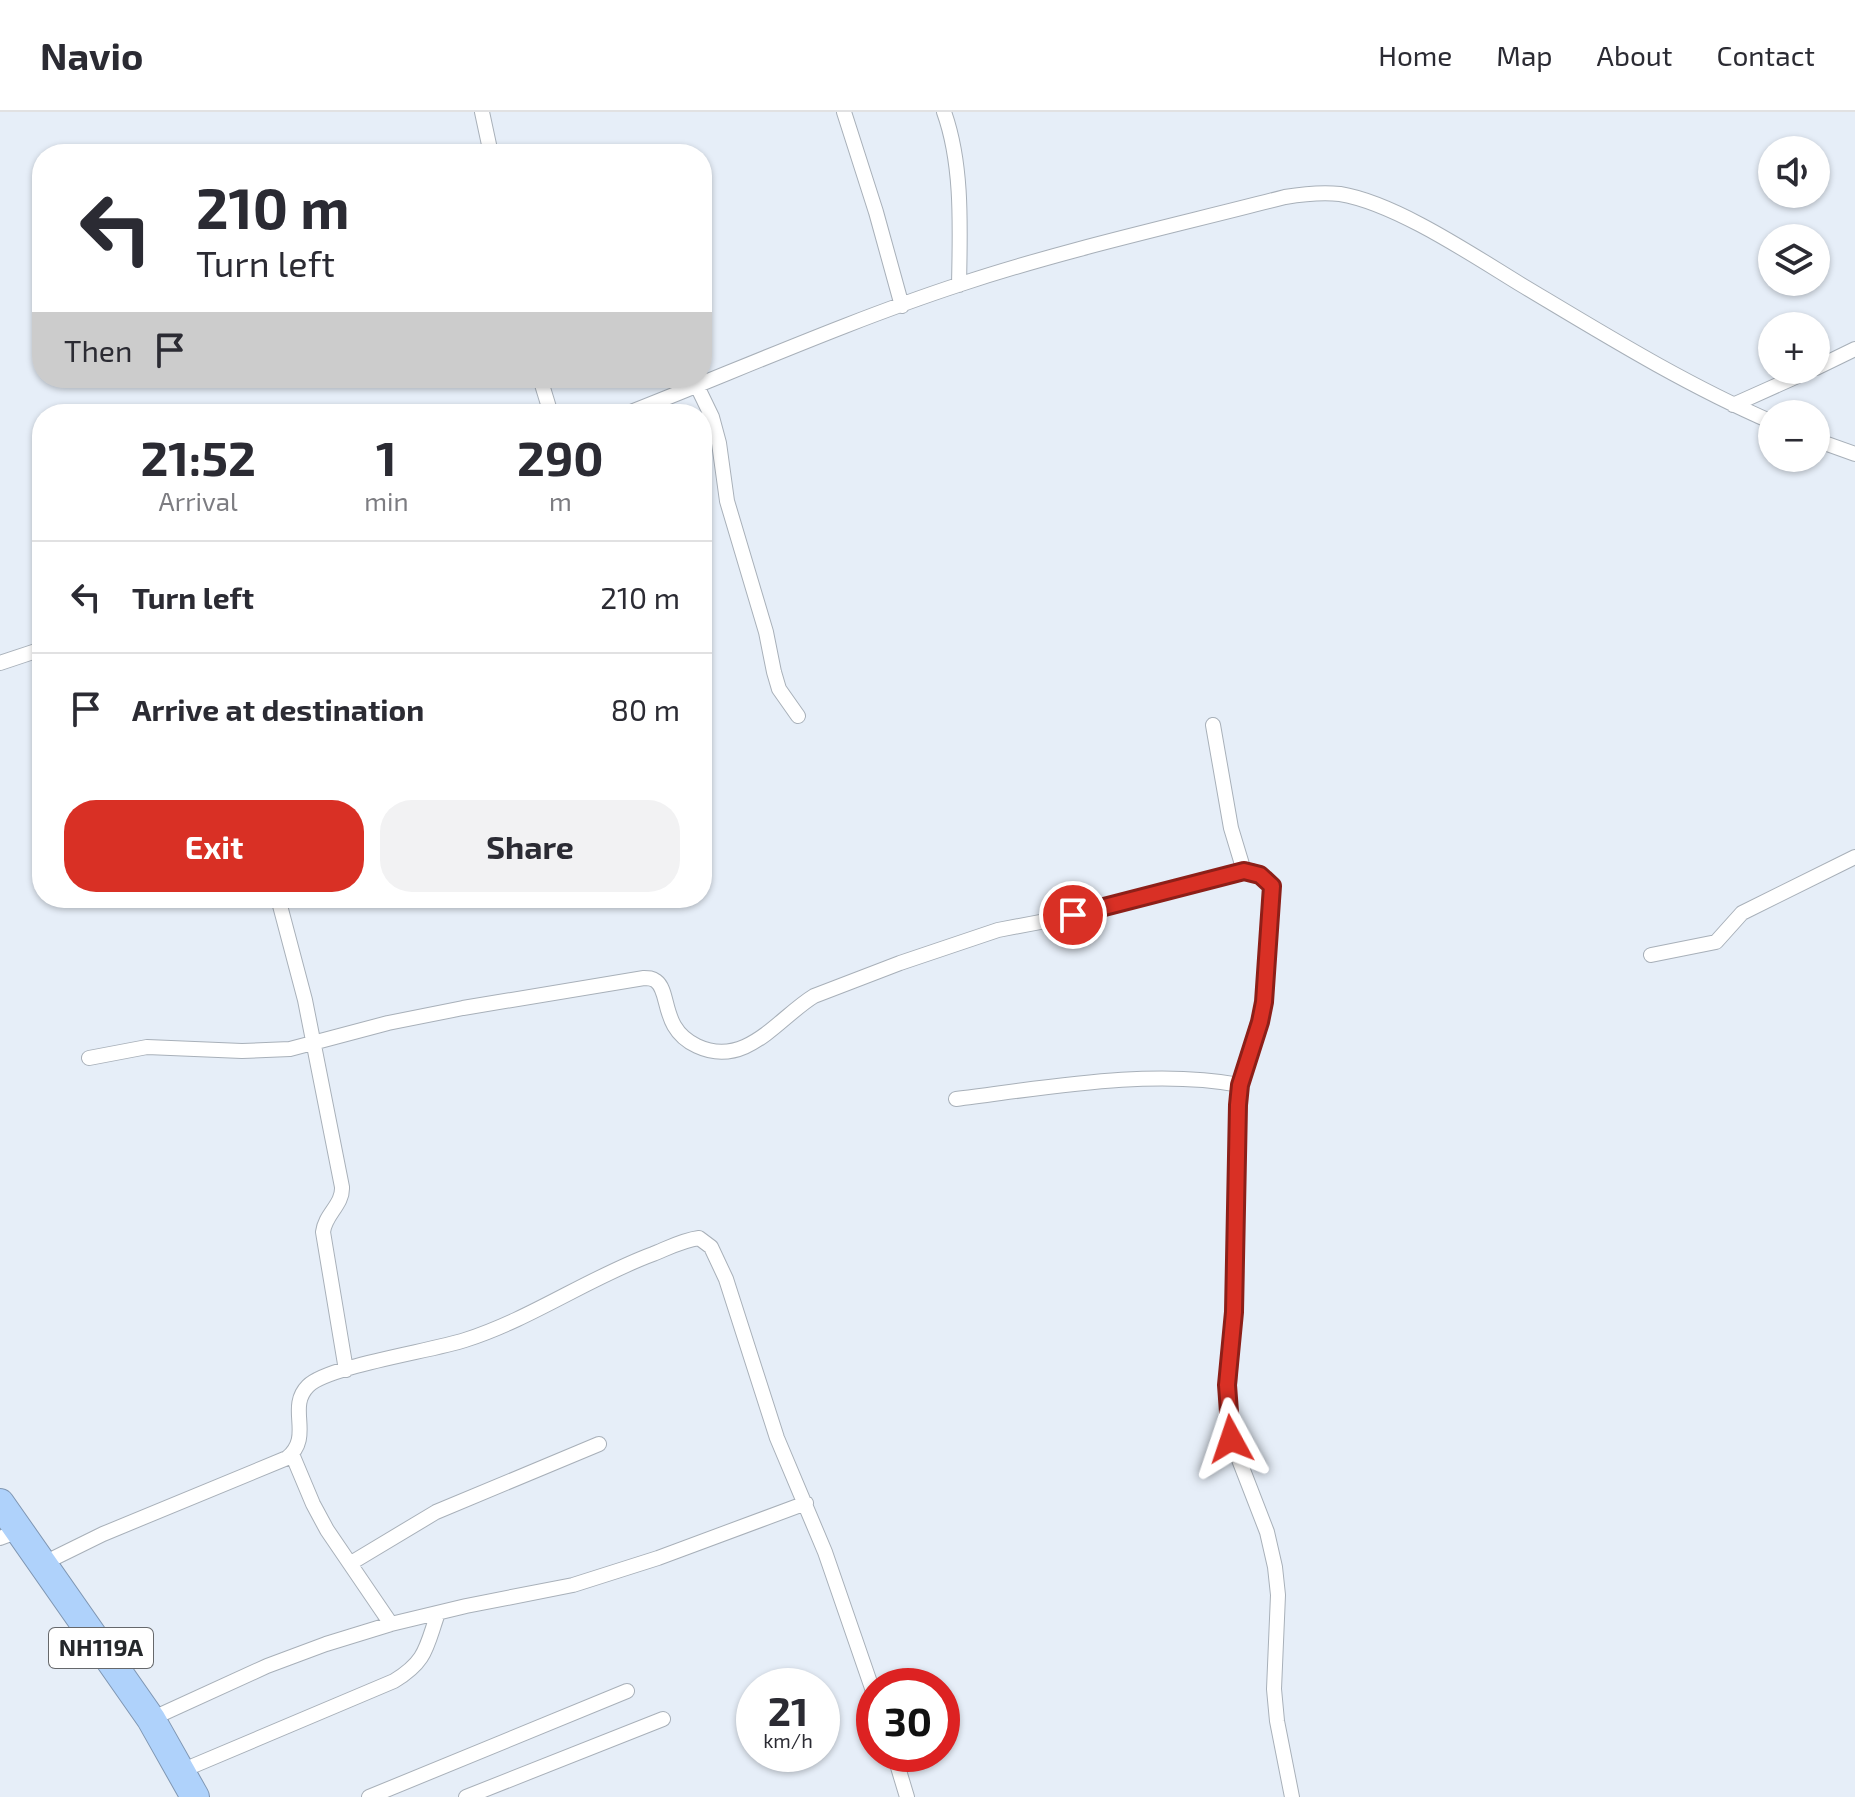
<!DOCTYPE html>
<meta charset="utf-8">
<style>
body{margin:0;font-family:"Exo 2",sans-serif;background:#f2f2f3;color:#2b2b33;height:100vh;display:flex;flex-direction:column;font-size:30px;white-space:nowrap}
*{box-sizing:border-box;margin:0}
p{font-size:26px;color:#7c7c81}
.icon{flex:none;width:44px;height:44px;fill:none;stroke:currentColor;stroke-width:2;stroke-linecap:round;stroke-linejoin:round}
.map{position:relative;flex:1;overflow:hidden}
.details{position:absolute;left:32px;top:292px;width:680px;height:504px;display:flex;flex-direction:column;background:#fff;border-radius:32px;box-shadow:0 2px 6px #0004}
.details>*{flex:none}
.hud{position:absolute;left:32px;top:32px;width:680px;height:244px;border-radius:32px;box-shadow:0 2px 6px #0004;background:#fff;color:#2b2b33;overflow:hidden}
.controls{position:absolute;left:1758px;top:24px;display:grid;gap:16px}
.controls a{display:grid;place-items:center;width:72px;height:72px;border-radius:50%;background:#fff;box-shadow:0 2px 6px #0004;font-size:40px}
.speed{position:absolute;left:736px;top:1556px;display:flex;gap:16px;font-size:40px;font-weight:700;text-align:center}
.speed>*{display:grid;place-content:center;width:104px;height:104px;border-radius:50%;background:#fff;box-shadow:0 2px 6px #0004;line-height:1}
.speed small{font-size:20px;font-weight:400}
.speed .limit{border:12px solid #d22;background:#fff;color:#111}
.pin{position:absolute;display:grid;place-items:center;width:68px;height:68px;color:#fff;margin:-34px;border:4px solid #fff;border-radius:50%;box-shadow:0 2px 8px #0007}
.me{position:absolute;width:88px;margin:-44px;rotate:355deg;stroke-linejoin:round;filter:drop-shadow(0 0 6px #0008)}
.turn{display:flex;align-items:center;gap:28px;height:168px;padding:0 32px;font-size:36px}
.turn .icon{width:104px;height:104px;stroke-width:2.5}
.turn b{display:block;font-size:56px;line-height:68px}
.then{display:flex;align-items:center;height:76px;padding:0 32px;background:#0003;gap:16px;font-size:30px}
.eta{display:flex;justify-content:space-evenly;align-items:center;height:136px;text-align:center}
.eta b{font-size:48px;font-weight:700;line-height:56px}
.primary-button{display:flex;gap:16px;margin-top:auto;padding:16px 32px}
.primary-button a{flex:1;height:92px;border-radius:32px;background:#d93025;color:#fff;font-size:32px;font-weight:700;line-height:92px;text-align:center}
.primary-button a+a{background:#f2f2f3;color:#2b2b33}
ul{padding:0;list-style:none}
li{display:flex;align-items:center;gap:24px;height:112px;padding:0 32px;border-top:2px solid #e1e1e2}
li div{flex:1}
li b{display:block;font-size:30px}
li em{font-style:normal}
header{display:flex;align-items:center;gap:48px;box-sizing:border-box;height:112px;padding:0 40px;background:#fff;border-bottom:2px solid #e1e1e2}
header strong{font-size:38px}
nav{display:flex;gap:44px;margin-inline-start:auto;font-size:28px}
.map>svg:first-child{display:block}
</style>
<header>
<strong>Navio</strong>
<nav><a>Home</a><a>Map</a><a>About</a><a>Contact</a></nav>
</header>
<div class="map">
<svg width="1855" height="1685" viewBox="0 0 1855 1685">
<rect width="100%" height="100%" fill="#e6eef8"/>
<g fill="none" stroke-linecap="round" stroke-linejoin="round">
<defs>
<path id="street" d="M 482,0 L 491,42
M 844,0 L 876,100 L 902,194
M 944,0 C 963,53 960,117 959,173
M 1816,256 L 1855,237
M 540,266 L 551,302
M 697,274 L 712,305 L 719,331 L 727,389 L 766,520 L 774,560 L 779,577 L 798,604
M 1733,293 L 1811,258
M 626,302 C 738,258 848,209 961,172 C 1067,137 1177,113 1285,85 C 1303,82 1321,80 1340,82 C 1395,91 1471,142 1520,172 C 1602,221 1684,272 1772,310
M 1816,328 L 1855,342
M 0,551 L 42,537
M 1213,613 L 1231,716 L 1244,759
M 278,786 L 305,888 L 342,1075 C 343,1093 325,1102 323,1120 L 346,1258
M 1651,843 L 1716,830 L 1742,801 L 1855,745
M 89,946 L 147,935 L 242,939 L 290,937 L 388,911 L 463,896 L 644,866 C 649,866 652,866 656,869 C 671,880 660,917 697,934 C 746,957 778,906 814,884 L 900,851 L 998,818 L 1056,807 L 1206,768 L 1252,759 L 1270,772 L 1273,780 L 1264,890 L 1240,973 L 1238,993 L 1234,1200 L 1227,1302 L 1231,1327 L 1267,1420 L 1275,1455 L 1278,1483 L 1274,1577 L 1277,1609 L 1292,1685
M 956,987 C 1045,976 1151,956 1240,973
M 292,1342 L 313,1392 L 327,1418 L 391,1512
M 0,1426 L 19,1419
M 351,1451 L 436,1400 L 599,1332
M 42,1452 L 103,1422 L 287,1346 C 314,1324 286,1296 308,1274 C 328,1254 432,1239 465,1228 C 531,1207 588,1166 653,1142 C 668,1136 683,1128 699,1126 L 711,1135 L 726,1167 L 777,1326 L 825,1440 L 874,1582
M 151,1607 L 267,1554 L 326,1532 L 391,1512 L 466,1494 L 573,1473 L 658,1446 L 806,1391
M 894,1642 L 907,1685
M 181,1659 L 394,1569 C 427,1549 426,1535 438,1501
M 369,1685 L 627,1579
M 466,1685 L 663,1607"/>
<path id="highway" d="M 0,1391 L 151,1607 L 195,1685"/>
</defs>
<use href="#street" stroke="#a8b0b9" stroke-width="16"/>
<use href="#highway" stroke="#7f96b2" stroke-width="30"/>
<use href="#street" stroke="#fff" stroke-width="14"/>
<use href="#highway" stroke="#afd2fb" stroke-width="28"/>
</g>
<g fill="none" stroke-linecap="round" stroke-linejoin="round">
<defs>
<path id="route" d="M 1073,803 L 1244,759 L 1260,763 L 1272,774 L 1264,890 L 1260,910 L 1240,973 L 1238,993 L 1234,1200 L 1227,1273 L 1231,1327"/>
</defs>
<use href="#route" stroke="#8d1f18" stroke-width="20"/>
<use href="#route" stroke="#d93025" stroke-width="14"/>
</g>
<g text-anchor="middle" stroke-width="7" stroke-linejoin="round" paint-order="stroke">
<rect fill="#fff" stroke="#66686b" stroke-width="2" x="49" y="1516" width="104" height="40" rx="6"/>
<g font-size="24" font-weight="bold" fill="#25282b">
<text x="101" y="1544">NH119A</text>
</g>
</g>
</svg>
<div class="controls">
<a><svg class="icon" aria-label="sound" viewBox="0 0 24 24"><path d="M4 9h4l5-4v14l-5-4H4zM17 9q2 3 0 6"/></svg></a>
<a><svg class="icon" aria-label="layers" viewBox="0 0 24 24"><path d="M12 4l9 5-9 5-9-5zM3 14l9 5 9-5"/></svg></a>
<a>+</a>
<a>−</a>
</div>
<div class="speed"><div>21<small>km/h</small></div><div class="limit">30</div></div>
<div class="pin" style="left:1073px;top:803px;background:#d93025"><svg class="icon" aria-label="arrive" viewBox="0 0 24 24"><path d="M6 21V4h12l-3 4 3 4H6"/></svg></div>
<svg class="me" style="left:1231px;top:1327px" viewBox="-20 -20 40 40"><path d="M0-17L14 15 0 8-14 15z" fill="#d93025" stroke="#fff" stroke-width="4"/></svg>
<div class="hud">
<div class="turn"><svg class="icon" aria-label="left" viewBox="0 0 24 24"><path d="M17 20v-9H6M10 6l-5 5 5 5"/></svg><div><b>210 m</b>Turn left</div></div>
<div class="then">Then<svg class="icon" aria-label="arrive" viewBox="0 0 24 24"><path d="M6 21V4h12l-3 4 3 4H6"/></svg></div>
</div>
<section class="details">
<div class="eta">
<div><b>21:52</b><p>Arrival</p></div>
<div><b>1</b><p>min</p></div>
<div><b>290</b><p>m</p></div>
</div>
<ul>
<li><svg class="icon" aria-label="left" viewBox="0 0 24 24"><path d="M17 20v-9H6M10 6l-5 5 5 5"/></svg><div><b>Turn left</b></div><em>210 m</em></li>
<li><svg class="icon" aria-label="arrive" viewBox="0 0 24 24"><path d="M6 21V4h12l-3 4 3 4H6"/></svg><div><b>Arrive at destination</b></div><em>80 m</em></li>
</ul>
<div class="primary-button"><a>Exit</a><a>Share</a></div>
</section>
</div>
